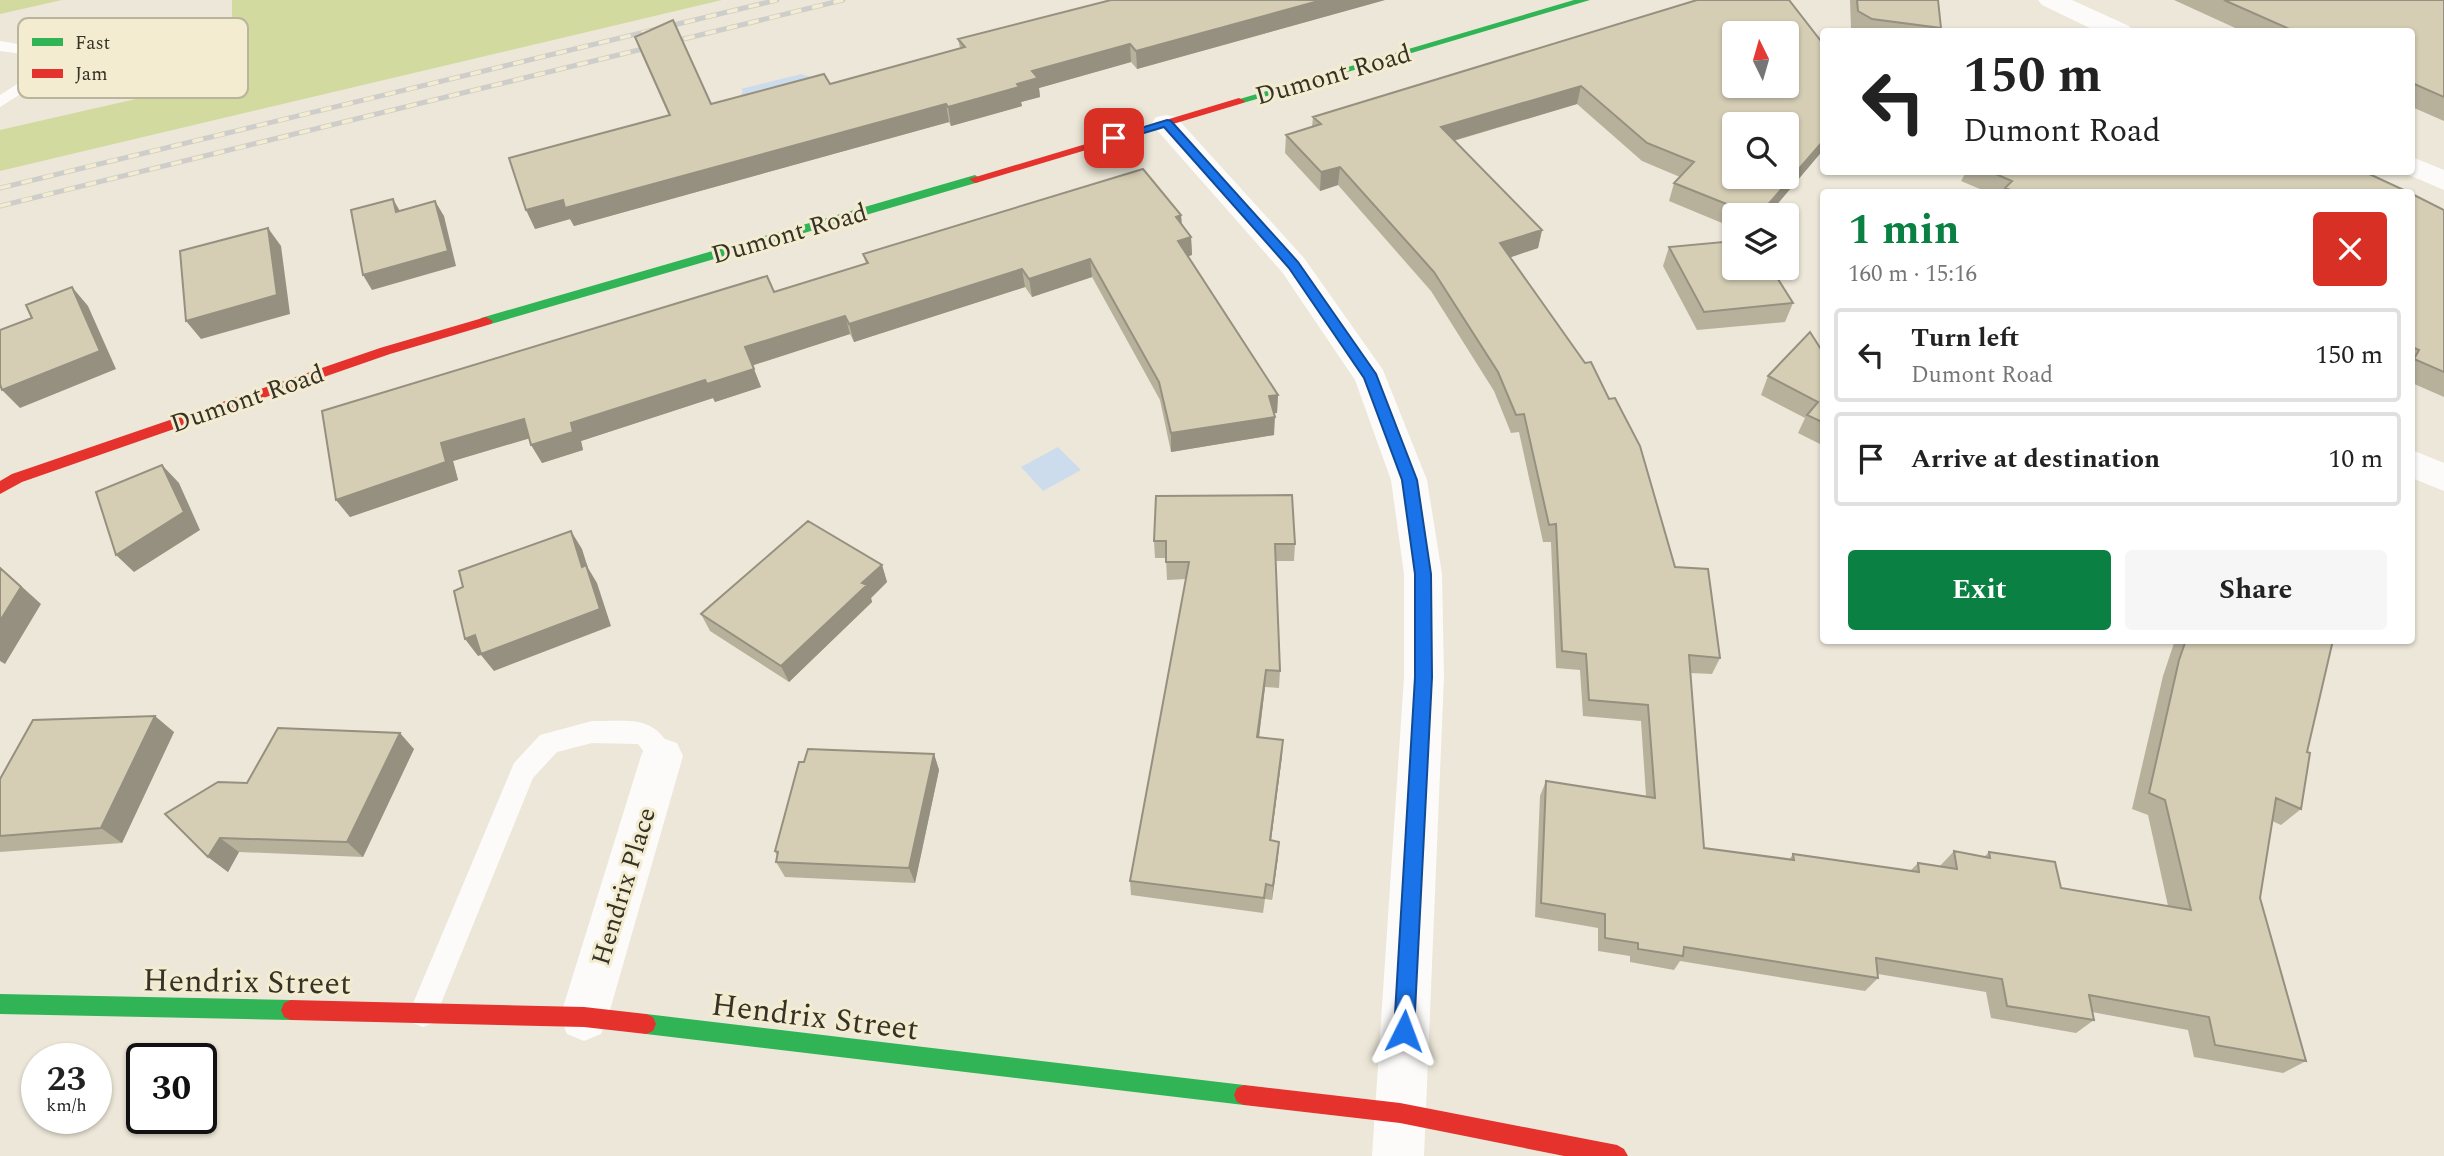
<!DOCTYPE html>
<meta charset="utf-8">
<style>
body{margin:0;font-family:Spectral,serif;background:#f6f6f6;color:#222;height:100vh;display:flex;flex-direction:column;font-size:26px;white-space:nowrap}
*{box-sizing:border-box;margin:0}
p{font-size:23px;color:#767676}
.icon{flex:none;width:38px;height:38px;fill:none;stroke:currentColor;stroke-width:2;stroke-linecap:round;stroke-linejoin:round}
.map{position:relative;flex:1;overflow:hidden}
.details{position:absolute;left:1820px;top:189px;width:595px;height:455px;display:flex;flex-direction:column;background:#fff;border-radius:7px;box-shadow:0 2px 5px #0004}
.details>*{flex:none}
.guide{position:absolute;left:1820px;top:28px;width:595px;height:147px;border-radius:7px;box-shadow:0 2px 5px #0004;background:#fff;color:#222;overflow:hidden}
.needle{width:46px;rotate:355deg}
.tools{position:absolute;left:1722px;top:21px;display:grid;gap:14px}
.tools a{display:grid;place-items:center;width:77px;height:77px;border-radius:7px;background:#fff;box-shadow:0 2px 5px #0004;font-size:35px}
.speed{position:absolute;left:21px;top:1043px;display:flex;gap:14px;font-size:35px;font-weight:700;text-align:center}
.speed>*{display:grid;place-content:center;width:91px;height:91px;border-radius:50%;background:#fff;box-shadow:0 2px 5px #0004;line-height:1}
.speed small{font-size:18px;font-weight:400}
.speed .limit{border:4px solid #111;border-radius:10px;background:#fff;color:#111}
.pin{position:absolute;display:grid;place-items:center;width:60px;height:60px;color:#fff;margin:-30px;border-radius:14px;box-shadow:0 4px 10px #0006}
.me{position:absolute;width:77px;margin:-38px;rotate:3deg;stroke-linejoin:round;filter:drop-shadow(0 0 5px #0008)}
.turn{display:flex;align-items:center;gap:24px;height:147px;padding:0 28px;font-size:32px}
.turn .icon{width:91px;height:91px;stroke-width:2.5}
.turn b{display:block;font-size:49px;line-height:60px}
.round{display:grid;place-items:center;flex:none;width:74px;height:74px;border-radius:7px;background:#f6f6f6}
.overview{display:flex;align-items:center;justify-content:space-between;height:119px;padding:0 28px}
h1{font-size:42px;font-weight:700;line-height:52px;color:#0b8043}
.primary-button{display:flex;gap:14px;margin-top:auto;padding:14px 28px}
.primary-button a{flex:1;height:80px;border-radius:7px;background:#0b8043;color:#fff;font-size:28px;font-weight:700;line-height:80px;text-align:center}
.primary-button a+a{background:#f6f6f6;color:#222}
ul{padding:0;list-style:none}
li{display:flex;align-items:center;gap:21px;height:94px;margin:0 14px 10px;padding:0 14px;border:4px solid #e0e0e0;border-radius:7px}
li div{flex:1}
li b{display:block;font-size:26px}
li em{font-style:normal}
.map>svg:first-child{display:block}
</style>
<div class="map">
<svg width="2444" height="1156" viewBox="0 0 2444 1156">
<rect width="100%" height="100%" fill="#ece7d8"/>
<path fill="#d3daa0" d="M 0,0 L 62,0 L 0,14 Z
M 232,0 L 722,0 L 0,171 L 0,130 L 232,77 Z"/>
<path fill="#ccdcec" d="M 801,74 L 817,79 L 739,99 L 743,91 L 741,89 Z
M 1058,447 L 1081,470 L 1043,491 L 1021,467 Z"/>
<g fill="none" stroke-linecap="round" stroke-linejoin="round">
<path fill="#fcfbf9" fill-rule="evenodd" d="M 0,41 L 36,47 L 38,83 L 0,107 L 0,95 L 22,81 L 22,54 L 0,51 Z
M 592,721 C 633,722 654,713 675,756 L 671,764 C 653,770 648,756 638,744 L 592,743 L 557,752 L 533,778 L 433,1023 L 423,1027 L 413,1023 L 409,1013 L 514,763 L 540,735 Z"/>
<path fill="#fcfbf9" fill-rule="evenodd" d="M 2038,0 L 2072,0 L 2129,26 L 2133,32 L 2098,32 L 2042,5 Z
M 1166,115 L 1176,117 L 1304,258 L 1383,370 L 1427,480 L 1442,574 L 1444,677 L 1424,1156 L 1372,1156 L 1404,677 L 1404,574 L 1391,480 L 1355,380 L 1282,272 L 1156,129 L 1152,123 L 1156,117 Z
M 2412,157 L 2444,170 L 2444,190 L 2402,172 L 2412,172 Z
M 2412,450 L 2444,463 L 2444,491 L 2412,478 Z
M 662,738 L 677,743 L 683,756 L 608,1017 L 601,1034 L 584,1041 L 567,1034 L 560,1017 L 641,756 L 647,743 Z"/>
<path fill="#30b455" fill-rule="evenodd" d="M 1574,0 L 1590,0 L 1243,103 L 1233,101 Z
M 975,175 L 981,179 L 979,182 L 491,324 L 481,324 L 479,321 L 481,318 Z
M 0,994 L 291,1000 L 298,1003 L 301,1010 L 298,1017 L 291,1020 L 0,1014 Z
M 646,1014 L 1244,1085 L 1251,1088 L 1254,1095 L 1251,1102 L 1244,1105 L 646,1034 L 639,1031 L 636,1024 L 639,1017 Z"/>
<path fill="#e5322d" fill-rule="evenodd" d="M 1239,98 L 1245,101 L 1243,103 L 979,182 L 975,183 L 969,179 Z
M 486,317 L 493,321 L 491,324 L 390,354 L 22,482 L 0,494 L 0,481 L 12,474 L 380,348 Z
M 291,1000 L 584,1007 L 646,1014 L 653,1017 L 656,1024 L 653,1031 L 646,1034 L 584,1027 L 291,1020 L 284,1017 L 281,1010 L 284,1003 Z
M 1244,1085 L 1400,1103 L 1617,1145 L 1624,1149 L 1628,1156 L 1564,1156 L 1400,1123 L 1244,1105 L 1237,1102 L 1234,1095 L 1237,1088 Z"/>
<defs>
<path id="rail" d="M 0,188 L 777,0
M 0,206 L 843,0"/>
</defs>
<use href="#rail" stroke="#cecdc9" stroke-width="5"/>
<use href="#rail" stroke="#f4ecd0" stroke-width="3.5" stroke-dasharray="11" stroke-linecap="butt"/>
</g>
<path fill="#b7b19c" d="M 1385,0 L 1137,69 L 1131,62 L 1039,88 L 1040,97 L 1021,102 L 1022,106 L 951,126 L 949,122 L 574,226 L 570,219 L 535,229 L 669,116 L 642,55 L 635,37 L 711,104 L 830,84 L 960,48 L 958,39 Z
M 1697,0 L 1824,149 L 1768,215 L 1734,215 L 1734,228 L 1669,201 L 1674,183 L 1680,177 L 1642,161 L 1577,104 L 1454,141 L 1542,230 L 1538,248 L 1510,257 L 1675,567 L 1720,658 L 1712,674 L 1690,673 L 1704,848 L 1789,860 L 1793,854 L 1910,871 L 1918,863 L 1940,866 L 1954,851 L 1984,857 L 1989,852 L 2061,888 L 2168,906 L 2148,815 L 2132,809 L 2163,676 L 2175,640 L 2333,640 L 2307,752 L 2301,809 L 2281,825 L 2272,821 L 2260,898 L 2306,1061 L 2283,1073 L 2194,1057 L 2188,1030 L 2092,1012 L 2094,1020 L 2076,1033 L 1991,1018 L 1986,992 L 1878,974 L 1878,978 L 1865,991 L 1680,961 L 1674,970 L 1630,962 L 1630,956 L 1598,951 L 1598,928 L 1535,917 L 1540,796 L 1546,781 L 1646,796 L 1641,721 L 1583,716 L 1580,670 L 1556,668 L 1551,542 L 1543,542 L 1519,432 L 1511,433 L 1494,391 L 1431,291 L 1338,185 L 1320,191 L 1285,153 L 1286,135 L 1312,127 L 1313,117 Z
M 1850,0 L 1938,0 L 1941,28 L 1939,32 L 1855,32 L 1851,29 Z
M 2174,0 L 2444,0 L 2444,121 L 2412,107 L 2412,32 L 2244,32 Z
M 1966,172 L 2365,172 L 2408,192 L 1987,192 L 1961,181 Z
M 2412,194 L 2444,210 L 2444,397 L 2412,383 Z
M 1181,215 L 1182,224 L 1191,237 L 1192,255 L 1188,256 L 1278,395 L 1277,413 L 1274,413 L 1274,435 L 1171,452 L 1160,400 L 1092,277 L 1032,297 L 1025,287 L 854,342 L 850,334 L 752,365 L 761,387 L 715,402 L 713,398 L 581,441 L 583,450 L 542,463 L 529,438 L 453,461 L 458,480 L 350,517 L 336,500 L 774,292 L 866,264 L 863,254 Z
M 1669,247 L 1793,303 L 1785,322 L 1697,330 L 1663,266 Z
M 1824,354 L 1824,446 L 1798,433 L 1805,418 L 1761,395 L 1768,376 Z
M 1154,541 L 1295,544 L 1294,561 L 1276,561 L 1280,671 L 1279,688 L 1265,687 L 1259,737 L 1282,756 L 1271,840 L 1279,842 L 1278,857 L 1272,900 L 1265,899 L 1263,913 L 1131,895 L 1130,881 L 1186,579 L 1167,580 L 1166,558 L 1155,558 Z
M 882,565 L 887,582 L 871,598 L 872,602 L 789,682 L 710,631 L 701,614 Z
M 174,732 L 122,843 L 0,852 L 0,779 Z
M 414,749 L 363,857 L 239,852 L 228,872 L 208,857 L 247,783 Z
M 934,754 L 939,770 L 915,883 L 785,877 L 776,862 L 777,856 L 775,851 L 804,762 Z"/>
<path fill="#95907f" d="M 1322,0 L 1385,0 L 1137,69 L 1136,51 Z
M 1130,44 L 1131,62 L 1039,88 L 1040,97 L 1021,102 L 1022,106 L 951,126 L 948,107 L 1017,84 L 1032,71 Z
M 1581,86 L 1577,104 L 1438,145 L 1441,127 Z
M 946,104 L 949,122 L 574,226 L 570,219 L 535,229 L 526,210 L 563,200 Z
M 1824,140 L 1824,149 L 1768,215 L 1759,215 Z
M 1340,167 L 1338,185 L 1320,191 L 1321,172 Z
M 393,199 L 401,213 L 396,212 Z
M 435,201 L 444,216 L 456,266 L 372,290 L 363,275 Z
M 1181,215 L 1182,233 L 1176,217 Z
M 268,228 L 281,246 L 290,314 L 201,339 L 186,321 Z
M 1542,230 L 1538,248 L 1497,262 L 1500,243 Z
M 1191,237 L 1192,255 L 1179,259 L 1178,241 Z
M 1090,259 L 1092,277 L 1032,297 L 1029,279 Z
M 1022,269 L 1025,287 L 854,342 L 849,324 Z
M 72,287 L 88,306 L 116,369 L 20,408 L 2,390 Z
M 845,316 L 850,334 L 751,366 L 745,347 Z
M 754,369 L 761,387 L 715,402 L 713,398 L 581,441 L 583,450 L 542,463 L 531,445 L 571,423 L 705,380 Z
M 1278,395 L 1277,413 L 1268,414 L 1269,396 Z
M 1275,417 L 1274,435 L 1171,452 L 1171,433 Z
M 524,419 L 534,437 L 453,461 L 458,480 L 350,517 L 336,500 L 441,443 Z
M 162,465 L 179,483 L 200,530 L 134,572 L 116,555 Z
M 571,531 L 582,549 L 588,568 L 597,583 L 611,626 L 494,671 L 481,655 L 478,656 L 465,639 L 582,567 Z
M 882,565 L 887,582 L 871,598 L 872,602 L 789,682 L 781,666 L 862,583 Z
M 0,567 L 41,604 L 5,664 L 0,661 Z
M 1266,670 L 1265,687 L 1257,753 L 1257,737 Z
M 155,716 L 174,732 L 122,843 L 101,828 Z
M 400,733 L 414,749 L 363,857 L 347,842 Z
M 1283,740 L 1282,756 L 1269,855 L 1270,840 Z
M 934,754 L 939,770 L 915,883 L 909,868 Z
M 220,838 L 239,852 L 228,872 L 208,857 Z
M 1279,842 L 1278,857 L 1272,900 L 1273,886 Z"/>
<path fill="#d5ceb5" stroke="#95907f" stroke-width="2" fill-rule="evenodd" d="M 1111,0 L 1322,0 L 1136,51 L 1130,44 L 1032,71 L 1038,78 L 1017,84 L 1019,87 L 948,107 L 946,104 L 565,208 L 563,200 L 526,210 L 509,158 L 670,115 L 635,37 L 673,20 L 711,104 L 824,74 L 830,84 L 965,47 L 958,39 Z
M 1697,0 L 1789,0 L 1824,45 L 1824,140 L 1759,215 L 1754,215 L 1674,183 L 1694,162 L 1647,143 L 1581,86 L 1441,127 L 1542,230 L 1500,243 L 1585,363 L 1591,362 L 1609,399 L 1615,398 L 1640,446 L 1675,567 L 1708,569 L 1720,658 L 1689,655 L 1704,848 L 1794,860 L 1793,854 L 1919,872 L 1918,863 L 1957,869 L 1954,851 L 1990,858 L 1989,852 L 2055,862 L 2061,888 L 2191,910 L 2165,800 L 2149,793 L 2179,660 L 2186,640 L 2333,640 L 2307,752 L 2310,753 L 2301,809 L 2276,798 L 2260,898 L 2306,1061 L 2215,1045 L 2209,1017 L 2089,995 L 2094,1020 L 2007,1006 L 2002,979 L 1876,958 L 1878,978 L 1684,947 L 1683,956 L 1638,949 L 1638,943 L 1605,938 L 1605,914 L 1541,903 L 1546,781 L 1655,798 L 1648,705 L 1589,700 L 1586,654 L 1562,651 L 1556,524 L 1549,525 L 1524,414 L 1516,415 L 1498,372 L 1434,272 L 1340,167 L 1321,172 L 1286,135 L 1321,124 L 1313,117 ZM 1734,33 L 1787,33 L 1787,86 L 1734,86 ZM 1734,124 L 1787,124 L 1787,177 L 1734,177 Z
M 1857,0 L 1938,0 L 1941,28 L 1872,19 L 1858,11 Z
M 2224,0 L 2444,0 L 2444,97 L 2412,83 L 2412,32 L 2296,32 Z
M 1143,169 L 1181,215 L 1176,217 L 1191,237 L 1178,241 L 1278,395 L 1269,396 L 1275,417 L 1171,433 L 1159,382 L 1090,259 L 1029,279 L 1022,269 L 849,324 L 845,316 L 745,347 L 754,369 L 707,384 L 705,380 L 571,423 L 573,432 L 531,445 L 524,419 L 441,443 L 446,462 L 336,500 L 322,411 L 767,276 L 774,292 L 868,263 L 863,254 Z
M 1991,172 L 2365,172 L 2408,192 L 2016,192 L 2005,188 L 2012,181 Z
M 2412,194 L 2444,210 L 2444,372 L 2414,359 L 2419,350 L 2412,347 Z
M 393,199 L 396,212 L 435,201 L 448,251 L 363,275 L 351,210 Z
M 268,228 L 277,295 L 186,321 L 180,251 Z
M 1734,241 L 1734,268 L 1771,268 L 1793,303 L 1704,312 L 1669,247 Z
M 72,287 L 100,351 L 2,390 L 0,384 L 0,330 L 32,318 L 26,305 Z
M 1810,332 L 1824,354 L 1824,423 L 1807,415 L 1818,402 L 1768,376 Z
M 162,465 L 184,512 L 116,555 L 96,492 Z
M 1292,495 L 1295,544 L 1275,544 L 1280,671 L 1266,670 L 1257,737 L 1283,740 L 1270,840 L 1279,842 L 1273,886 L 1266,884 L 1264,898 L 1130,881 L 1189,562 L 1166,562 L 1166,541 L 1154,541 L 1156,496 Z
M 808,521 L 882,565 L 862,583 L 867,585 L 781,666 L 701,614 Z
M 571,531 L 582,567 L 586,565 L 600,609 L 481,654 L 475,635 L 465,639 L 454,591 L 463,587 L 459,571 Z
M 0,568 L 21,587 L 0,621 Z
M 155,716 L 101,828 L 0,836 L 0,779 L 33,720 Z
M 278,728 L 400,733 L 347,842 L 220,838 L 208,857 L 165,814 L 218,782 L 247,783 Z
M 808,749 L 934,754 L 909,868 L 776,862 L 778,852 L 775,851 L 799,762 L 804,762 Z"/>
<path fill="#1a73e8" stroke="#114b97" stroke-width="2" d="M 1167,120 L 1171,121 L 1298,262 L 1376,374 L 1417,480 L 1431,574 L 1432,677 L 1414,1031 L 1411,1038 L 1404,1041 L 1397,1038 L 1394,1031 L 1415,677 L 1415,574 L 1402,480 L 1364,378 L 1289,268 L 1164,127 L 1114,142 L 1108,138 Z"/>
<g text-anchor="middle" stroke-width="6" stroke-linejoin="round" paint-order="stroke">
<g font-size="26" fill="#353227" stroke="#f4ecd0">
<text transform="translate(1333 74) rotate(-16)" y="9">Dumont Road</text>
<text transform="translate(789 233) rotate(-16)" y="9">Dumont Road</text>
<text transform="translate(247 398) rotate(-19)" y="9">Dumont Road</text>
<text transform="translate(623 886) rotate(-73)" y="9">Hendrix Place</text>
</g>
<g font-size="32" fill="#353227" stroke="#f4ecd0">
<text transform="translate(247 981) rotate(1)" y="11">Hendrix Street</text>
<text transform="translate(815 1016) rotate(7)" y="11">Hendrix Street</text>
</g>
</g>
<rect x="18" y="18" width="230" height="80" rx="10" fill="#f4ecd0" stroke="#bbb49d" stroke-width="2"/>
<rect x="32" y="38" width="31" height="8" fill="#30b455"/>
<rect x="32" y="69" width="31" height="9" fill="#e5322d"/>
<g font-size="19" fill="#353227">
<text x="75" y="49">Fast</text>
<text x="75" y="80">Jam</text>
</g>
</svg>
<div class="tools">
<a><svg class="needle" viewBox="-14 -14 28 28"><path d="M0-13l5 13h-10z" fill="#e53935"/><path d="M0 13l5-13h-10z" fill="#767676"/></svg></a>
<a><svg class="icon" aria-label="search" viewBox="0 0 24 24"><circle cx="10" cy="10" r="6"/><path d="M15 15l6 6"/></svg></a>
<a><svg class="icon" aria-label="layers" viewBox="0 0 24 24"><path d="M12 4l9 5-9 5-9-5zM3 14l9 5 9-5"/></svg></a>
</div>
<div class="speed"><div>23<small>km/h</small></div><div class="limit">30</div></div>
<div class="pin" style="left:1114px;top:138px;background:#d93025"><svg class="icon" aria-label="arrive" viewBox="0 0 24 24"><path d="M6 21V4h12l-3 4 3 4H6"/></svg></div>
<svg class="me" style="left:1404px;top:1031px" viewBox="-20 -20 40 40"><path d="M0-17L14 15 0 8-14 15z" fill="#1a73e8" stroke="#fff" stroke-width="4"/></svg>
<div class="guide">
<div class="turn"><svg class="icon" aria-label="left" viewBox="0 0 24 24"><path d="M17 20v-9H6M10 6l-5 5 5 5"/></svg><div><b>150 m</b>Dumont Road</div></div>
</div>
<section class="details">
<div class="overview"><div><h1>1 min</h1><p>160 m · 15:16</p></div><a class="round" style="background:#d93025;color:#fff"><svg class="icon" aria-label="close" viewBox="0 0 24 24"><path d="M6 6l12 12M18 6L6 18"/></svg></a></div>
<ul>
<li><svg class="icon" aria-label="left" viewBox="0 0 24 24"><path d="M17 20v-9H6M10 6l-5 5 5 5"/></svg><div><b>Turn left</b><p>Dumont Road</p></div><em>150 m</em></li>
<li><svg class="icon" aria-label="arrive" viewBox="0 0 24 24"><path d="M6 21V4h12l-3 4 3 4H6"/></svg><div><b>Arrive at destination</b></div><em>10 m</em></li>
</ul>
<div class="primary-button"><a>Exit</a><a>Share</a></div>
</section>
</div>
